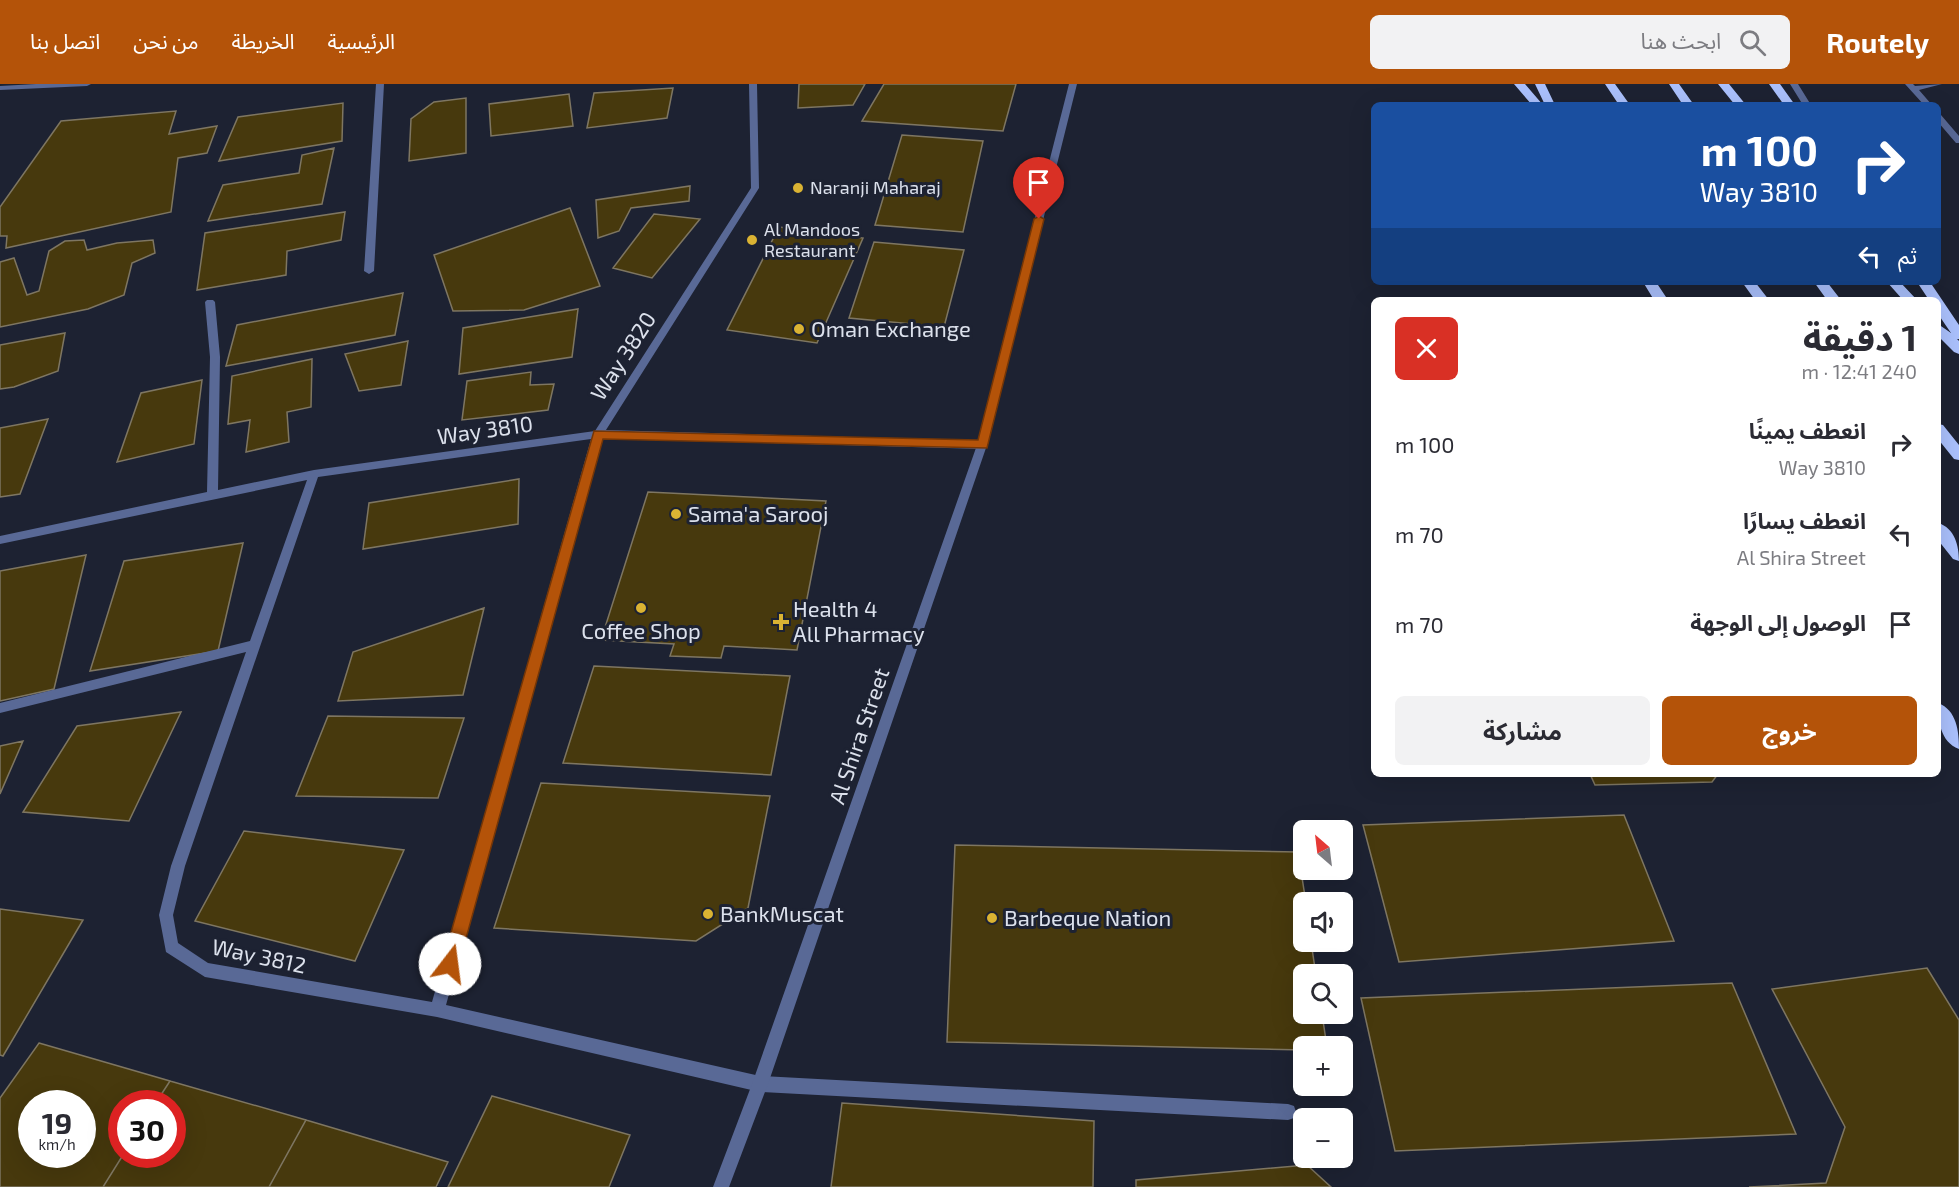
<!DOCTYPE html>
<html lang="ar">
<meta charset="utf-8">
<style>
body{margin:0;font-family:"Exo 2","Noto Sans Arabic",sans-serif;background:#f2f2f3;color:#2b2b33;direction:rtl;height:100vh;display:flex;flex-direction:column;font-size:22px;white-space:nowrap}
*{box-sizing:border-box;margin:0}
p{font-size:20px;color:#7c7c81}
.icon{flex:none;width:33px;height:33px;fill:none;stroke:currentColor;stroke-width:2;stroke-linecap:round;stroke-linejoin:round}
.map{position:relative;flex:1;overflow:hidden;direction:ltr}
.sheet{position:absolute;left:1371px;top:213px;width:570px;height:480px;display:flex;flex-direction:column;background:#fff;border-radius:9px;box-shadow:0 6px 24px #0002;direction:rtl}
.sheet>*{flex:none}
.top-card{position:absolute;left:1371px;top:18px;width:570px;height:183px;border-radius:9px;box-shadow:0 6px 24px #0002;direction:rtl;background:#1a4fa0;color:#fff;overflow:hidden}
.needle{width:39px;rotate:332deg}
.tools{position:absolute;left:1293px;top:736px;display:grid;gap:12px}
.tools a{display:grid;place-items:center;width:60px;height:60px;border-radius:9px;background:#fff;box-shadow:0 6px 24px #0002;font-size:30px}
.speed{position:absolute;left:18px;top:1006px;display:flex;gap:12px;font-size:30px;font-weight:700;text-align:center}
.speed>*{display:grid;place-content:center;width:78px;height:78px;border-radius:50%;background:#fff;box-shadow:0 6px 24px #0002;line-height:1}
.speed small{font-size:15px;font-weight:400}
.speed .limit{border:9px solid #d22;background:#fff;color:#111}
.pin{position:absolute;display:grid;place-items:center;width:51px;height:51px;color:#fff;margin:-62px -26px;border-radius:50% 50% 50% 0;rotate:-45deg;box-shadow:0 0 6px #0007}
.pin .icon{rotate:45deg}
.me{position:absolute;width:66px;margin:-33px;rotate:15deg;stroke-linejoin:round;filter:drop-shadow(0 0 4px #0008)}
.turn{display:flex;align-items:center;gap:21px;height:126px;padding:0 24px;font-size:27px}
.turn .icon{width:78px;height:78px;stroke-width:2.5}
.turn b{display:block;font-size:42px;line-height:51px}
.then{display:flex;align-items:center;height:57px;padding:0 24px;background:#0003;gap:12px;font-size:22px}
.round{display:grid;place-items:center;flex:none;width:63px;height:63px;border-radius:9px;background:#f2f2f3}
.overview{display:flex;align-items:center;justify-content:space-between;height:102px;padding:0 24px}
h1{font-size:36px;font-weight:700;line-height:45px}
.button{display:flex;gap:12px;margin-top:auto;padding:12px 24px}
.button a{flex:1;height:69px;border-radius:9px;background:#b45309;color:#fff;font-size:24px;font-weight:700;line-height:69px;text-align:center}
.button a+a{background:#f2f2f3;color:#2b2b33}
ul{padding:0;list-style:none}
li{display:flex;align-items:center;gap:18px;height:90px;padding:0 24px}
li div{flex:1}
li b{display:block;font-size:22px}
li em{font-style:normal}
header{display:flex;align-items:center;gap:36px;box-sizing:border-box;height:84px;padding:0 30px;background:#b45309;color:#fff}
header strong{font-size:28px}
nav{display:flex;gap:33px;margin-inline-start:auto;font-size:21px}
.search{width:420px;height:54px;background:#f2f2f3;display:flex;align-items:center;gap:15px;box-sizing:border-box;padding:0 21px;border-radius:9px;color:#7c7c81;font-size:22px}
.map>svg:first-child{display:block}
</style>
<header>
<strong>Routely</strong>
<div class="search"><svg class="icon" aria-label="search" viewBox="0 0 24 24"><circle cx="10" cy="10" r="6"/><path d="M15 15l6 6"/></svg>ابحث هنا</div>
<nav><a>الرئيسية</a><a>الخريطة</a><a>من نحن</a><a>اتصل بنا</a></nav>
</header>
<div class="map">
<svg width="1959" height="1103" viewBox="0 0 1959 1103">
<rect width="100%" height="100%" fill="#1d2232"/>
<path fill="#47390d" stroke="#7e7662" stroke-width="1.5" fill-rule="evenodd" d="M 799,0 L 865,0 L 853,21 L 798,24 Z
M 884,0 L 1016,0 L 1003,47 L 862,37 Z
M 673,4 L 667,34 L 587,44 L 594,9 Z
M 569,10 L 573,42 L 491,52 L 489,20 Z
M 466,14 L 466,69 L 409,77 L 411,35 L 434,18 Z
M 343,19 L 342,57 L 219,77 L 238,33 Z
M 176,27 L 169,50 L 217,42 L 207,69 L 178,74 L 171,128 L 6,164 L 7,152 L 0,152 L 0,123 L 61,37 Z
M 902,51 L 983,57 L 963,148 L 875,141 Z
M 334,64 L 322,120 L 208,137 L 223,101 L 299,89 L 302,71 Z
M 690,102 L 689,117 L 631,124 L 619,147 L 598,154 L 596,116 Z
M 570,124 L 600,202 L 524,226 L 453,227 L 434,171 Z
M 345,128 L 341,156 L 287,167 L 286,191 L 197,206 L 205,149 Z
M 654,130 L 700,135 L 652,194 L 613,184 Z
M 779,143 L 863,154 L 817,259 L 727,246 Z
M 84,156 L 87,166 L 117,159 L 153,156 L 155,169 L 132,179 L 124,211 L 88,225 L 0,243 L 0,178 L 14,174 L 27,211 L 39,207 L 49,167 L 65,157 Z
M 874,158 L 964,166 L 944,243 L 849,234 Z
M 403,209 L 395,251 L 226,282 L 237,241 Z
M 578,225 L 572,273 L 459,290 L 463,244 Z
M 65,249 L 58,287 L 14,303 L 0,305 L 0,261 Z
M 408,257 L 401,301 L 359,307 L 345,270 Z
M 312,275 L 311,323 L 287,328 L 289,358 L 246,368 L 250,336 L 228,340 L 232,292 Z
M 531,288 L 530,301 L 554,300 L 548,326 L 462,336 L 467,297 Z
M 202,296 L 194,360 L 117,378 L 141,309 Z
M 48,335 L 20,410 L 0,413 L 0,344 Z
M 519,395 L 518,440 L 363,465 L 369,419 Z
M 648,408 L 826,417 L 797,566 L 724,562 L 721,574 L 670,572 L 674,560 L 601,556 Z
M 243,459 L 218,567 L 90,587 L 124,477 Z
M 86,471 L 54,605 L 0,617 L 0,487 Z
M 484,524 L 463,611 L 338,617 L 353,568 Z
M 594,582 L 790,592 L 771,691 L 563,679 Z
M 181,628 L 129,737 L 23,728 L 77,642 Z
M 328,632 L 464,634 L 438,714 L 296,712 Z
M 23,657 L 0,710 L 0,662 Z
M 1590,690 L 1718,690 L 1712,698 L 1595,701 Z
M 541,699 L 770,712 L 748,824 L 696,857 L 494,844 Z
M 1624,731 L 1674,857 L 1399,878 L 1363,741 Z
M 244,747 L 404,766 L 355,877 L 195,837 Z
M 955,761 L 1298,768 L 1306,819 L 1304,819 L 1304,858 L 1311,858 L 1316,891 L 1304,891 L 1304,930 L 1322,930 L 1327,963 L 1304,963 L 1304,966 L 947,958 Z
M 0,825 L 83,836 L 3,972 L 0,971 Z
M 1927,884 L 1959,936 L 1959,1103 L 1749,1103 L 1826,1099 L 1845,1043 L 1772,905 Z
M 1732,899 L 1796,1050 L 1395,1067 L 1361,914 Z
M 39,959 L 170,997 L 155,1020 L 122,1020 L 123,1071 L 103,1103 L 0,1103 L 0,1014 ZM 32,1020 L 82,1020 L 82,1071 L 32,1071 Z
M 170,997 L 306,1036 L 269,1103 L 103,1103 L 123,1071 L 172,1071 L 172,1020 L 155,1020 Z
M 492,1012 L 630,1051 L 609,1103 L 448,1103 Z
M 842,1019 L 1094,1037 L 1093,1103 L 831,1103 Z
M 306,1036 L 448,1078 L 436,1103 L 269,1103 Z
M 1307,1081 L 1331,1103 L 1136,1103 L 1136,1096 Z"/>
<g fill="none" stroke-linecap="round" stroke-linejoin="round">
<path fill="#596996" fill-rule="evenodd" d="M 376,0 L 384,0 L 374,187 L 369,190 L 364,187 Z
M 1790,0 L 1798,0 L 1811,21 L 1803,21 Z
M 1905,0 L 1913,0 L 1915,2 L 1942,0 L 1919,6 L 1932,21 L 1924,21 Z
M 1938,31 L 1941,31 L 1959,52 L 1959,59 L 1956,59 L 1938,38 Z"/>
<path fill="#596996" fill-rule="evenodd" d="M 36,0 L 91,0 L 87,2 L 0,6 L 0,2 Z
M 749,0 L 757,0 L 759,104 L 606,346 L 982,357 L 987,361 L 982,365 L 602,354 L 446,921 L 760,992 L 1288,1020 L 1294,1022 L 1296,1028 L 1294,1034 L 1288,1036 L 760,1008 L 437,933 L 205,893 L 166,868 L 159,831 L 171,782 L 246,568 L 0,629 L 0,619 L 250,557 L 307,396 L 0,460 L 0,452 L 207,408 L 210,273 L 205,218 L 207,216 L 213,216 L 215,218 L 220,273 L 218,406 L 314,386 L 595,347 L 751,104 ZM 591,355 L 432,918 L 208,879 L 178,859 L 173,831 L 185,782 L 318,393 Z"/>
<path fill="#596996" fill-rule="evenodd" d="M 1069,0 L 1077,0 L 987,361 L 768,1000 L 729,1103 L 713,1103 L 752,1000 L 977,361 Z"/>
<path fill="#aac0fc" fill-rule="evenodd" d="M 1514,0 L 1525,0 L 1543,21 L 1532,21 Z
M 1535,0 L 1545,0 L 1555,21 L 1545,21 Z
M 1605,0 L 1615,0 L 1630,21 L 1619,21 Z
M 1669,0 L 1679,0 L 1694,21 L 1683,21 Z
M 1718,0 L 1729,0 L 1746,21 L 1735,21 Z
M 1769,0 L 1780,0 L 1795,21 L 1784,21 Z
M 1643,198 L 1656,198 L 1668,216 L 1654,216 Z
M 1742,198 L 1755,198 L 1769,216 L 1755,216 Z
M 1814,198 L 1827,198 L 1841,216 L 1827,216 Z
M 1887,198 L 1900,198 L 1917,216 L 1903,216 Z
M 1917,198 L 1930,198 L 1959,241 L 1959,255 L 1957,255 L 1959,257 L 1959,270 L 1954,268 L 1938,252 L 1938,240 L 1951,249 L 1938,230 L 1938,216 L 1929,216 Z
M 1938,340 L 1943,341 L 1959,361 L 1959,376 L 1954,375 L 1938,355 Z
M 1938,439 C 1955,444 1959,462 1959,477 L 1953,475 L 1938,456 Z
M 1938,619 C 1957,626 1959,648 1959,665 C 1940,658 1938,636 1938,619 Z"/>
</g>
<path fill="#b45309" stroke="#753606" stroke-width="1.5" d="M 1039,132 L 1044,135 L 987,364 L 603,355 L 459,880 L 456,886 L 450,888 L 444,886 L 442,880 L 594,347 L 978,356 L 1034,135 Z"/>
<g fill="#dab333" stroke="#1d2232" stroke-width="2">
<circle cx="798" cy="104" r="6"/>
<circle cx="752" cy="156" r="6"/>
<circle cx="799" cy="245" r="6"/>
<circle cx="676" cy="430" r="6"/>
<circle cx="641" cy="524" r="6"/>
<path d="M778 529h6v6h6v6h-6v6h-6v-6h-6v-6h6z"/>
<circle cx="708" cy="830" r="6"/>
<circle cx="992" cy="834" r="6"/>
</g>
<g text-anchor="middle" stroke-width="6" stroke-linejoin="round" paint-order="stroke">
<g font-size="18" fill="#dce1ec" stroke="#1d2232" text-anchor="start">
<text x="810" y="110">Naranji Maharaj</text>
<text x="764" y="152">Al Mandoos<tspan x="764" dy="21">Restaurant</tspan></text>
</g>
<g font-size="22" fill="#dce1ec" stroke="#1d2232" text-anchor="start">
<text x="811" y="253">Oman Exchange</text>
<text x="688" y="438">Sama'a Sarooj</text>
<text x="793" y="533">Health 4<tspan x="793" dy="25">All Pharmacy</tspan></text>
<text x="641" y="555" text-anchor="middle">Coffee Shop</text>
<text x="720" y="838">BankMuscat</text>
<text x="1004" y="842">Barbeque Nation</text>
</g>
<g font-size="22" fill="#dce1ec" stroke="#1d2232">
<text transform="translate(623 272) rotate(-57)" y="8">Way 3820</text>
<text transform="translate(485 346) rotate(-8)" y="8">Way 3810</text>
<text transform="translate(859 652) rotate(-71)" y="8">Al Shira Street</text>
<text transform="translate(259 872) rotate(12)" y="8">Way 3812</text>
</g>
</g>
</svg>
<div class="tools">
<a><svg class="needle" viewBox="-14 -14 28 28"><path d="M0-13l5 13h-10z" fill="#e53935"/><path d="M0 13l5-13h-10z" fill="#7c7c81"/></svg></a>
<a><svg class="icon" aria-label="sound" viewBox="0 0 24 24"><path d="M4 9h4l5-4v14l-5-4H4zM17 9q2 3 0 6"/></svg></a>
<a><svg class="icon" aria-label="search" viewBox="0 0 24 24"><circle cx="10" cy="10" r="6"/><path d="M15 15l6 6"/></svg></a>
<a>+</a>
<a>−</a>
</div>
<div class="speed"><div>19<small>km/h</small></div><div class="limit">30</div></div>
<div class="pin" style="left:1039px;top:135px;background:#d93025"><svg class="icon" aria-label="arrive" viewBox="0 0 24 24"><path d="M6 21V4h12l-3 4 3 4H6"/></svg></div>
<svg class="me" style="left:450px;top:880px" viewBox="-20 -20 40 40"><circle r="19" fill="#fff"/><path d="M0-13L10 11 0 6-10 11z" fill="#b45309"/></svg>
<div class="top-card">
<div class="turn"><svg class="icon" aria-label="right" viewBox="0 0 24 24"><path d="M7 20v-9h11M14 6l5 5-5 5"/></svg><div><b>100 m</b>Way 3810</div></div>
<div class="then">ثم<svg class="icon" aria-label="left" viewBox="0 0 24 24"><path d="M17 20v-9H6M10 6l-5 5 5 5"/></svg></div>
</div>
<section class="sheet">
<div class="overview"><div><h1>1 دقيقة</h1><p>240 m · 12:41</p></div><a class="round" style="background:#d93025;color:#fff"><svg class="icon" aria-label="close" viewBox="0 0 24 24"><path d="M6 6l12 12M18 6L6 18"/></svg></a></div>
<ul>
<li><svg class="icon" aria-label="right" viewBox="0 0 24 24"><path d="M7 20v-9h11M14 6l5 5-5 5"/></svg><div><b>انعطف يمينًا</b><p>Way 3810</p></div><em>100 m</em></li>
<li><svg class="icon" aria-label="left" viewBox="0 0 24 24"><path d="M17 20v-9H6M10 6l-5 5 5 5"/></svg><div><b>انعطف يسارًا</b><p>Al Shira Street</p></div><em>70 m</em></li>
<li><svg class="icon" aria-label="arrive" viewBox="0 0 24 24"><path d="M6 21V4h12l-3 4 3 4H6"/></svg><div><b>الوصول إلى الوجهة</b></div><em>70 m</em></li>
</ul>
<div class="button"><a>خروج</a><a>مشاركة</a></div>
</section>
</div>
